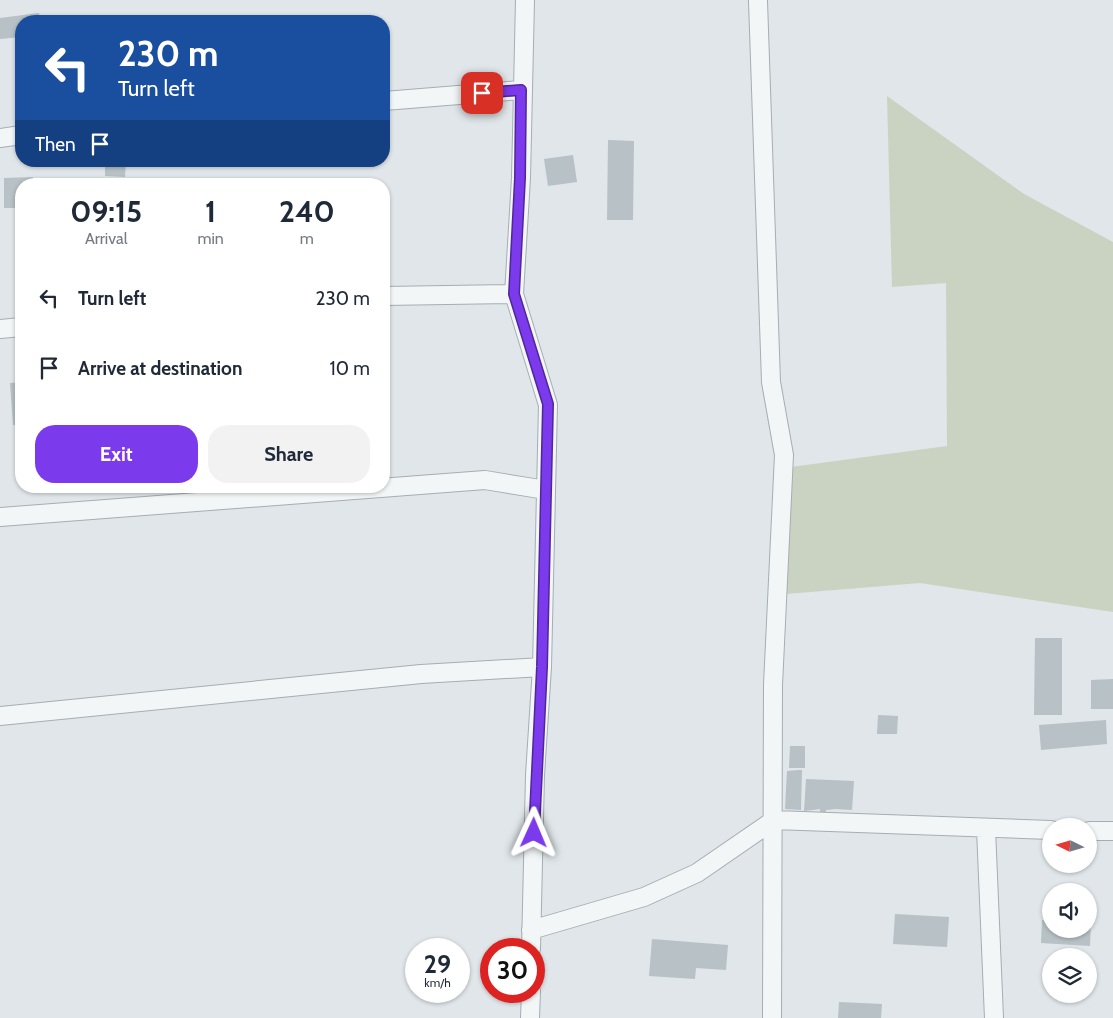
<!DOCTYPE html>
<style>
body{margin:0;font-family:Cabin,sans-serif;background:#f2f2f3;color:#1f2937;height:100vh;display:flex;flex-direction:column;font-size:19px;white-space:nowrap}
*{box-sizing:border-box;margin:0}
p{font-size:16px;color:#747a83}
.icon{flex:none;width:28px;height:28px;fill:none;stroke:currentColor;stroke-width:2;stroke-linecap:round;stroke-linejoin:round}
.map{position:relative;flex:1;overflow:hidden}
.drawer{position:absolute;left:15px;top:178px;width:375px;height:315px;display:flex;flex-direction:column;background:#fff;border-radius:20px;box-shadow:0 1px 4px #0004}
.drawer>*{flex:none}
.guide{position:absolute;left:15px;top:15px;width:375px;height:152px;border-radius:20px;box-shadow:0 1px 4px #0004;background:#1a4fa0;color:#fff;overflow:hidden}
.needle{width:32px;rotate:275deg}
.controls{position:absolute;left:1042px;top:818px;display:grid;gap:10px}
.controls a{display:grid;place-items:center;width:55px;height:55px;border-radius:50%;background:#fff;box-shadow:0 1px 4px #0004;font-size:25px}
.speed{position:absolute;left:405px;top:938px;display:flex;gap:10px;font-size:25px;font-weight:700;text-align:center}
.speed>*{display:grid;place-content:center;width:65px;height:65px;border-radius:50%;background:#fff;box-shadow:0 1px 4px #0004;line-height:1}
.speed small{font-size:12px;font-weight:400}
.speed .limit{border:8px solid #d22;background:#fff;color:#111}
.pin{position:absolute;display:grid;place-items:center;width:42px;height:42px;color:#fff;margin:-21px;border-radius:10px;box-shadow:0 2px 8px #0006}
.me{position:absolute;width:55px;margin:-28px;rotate:1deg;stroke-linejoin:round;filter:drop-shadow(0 0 4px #0008)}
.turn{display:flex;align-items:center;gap:18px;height:105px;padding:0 20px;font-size:22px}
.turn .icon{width:65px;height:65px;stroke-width:2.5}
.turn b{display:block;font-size:35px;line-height:42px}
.then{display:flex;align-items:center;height:48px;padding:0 20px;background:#0003;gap:10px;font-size:19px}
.eta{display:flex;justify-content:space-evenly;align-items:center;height:85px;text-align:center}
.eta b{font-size:30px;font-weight:700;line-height:35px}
.button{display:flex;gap:10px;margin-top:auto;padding:10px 20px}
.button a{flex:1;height:58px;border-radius:20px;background:#7c3aed;color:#fff;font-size:20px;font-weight:700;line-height:58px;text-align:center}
.button a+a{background:#f2f2f3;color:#1f2937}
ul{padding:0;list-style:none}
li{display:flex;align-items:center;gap:15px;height:70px;padding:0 20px}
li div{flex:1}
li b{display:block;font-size:19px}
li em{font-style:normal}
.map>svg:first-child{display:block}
</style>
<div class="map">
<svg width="1113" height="1018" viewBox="0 0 1113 1018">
<rect width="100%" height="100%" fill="#e0e6e9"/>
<path fill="#cad3c1" d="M 887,96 L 1024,194 L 1113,242 L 1113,612 L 920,583 L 786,594 L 791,467 L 947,446 L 946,283 L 892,287 Z"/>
<path fill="#b7c1c6" d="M 39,13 L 40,21 L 21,21 L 21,37 L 0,39 L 0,18 Z
M 608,140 L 634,141 L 633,220 L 607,220 Z
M 573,155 L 577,182 L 548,186 L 544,159 Z
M 105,161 L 126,161 L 125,177 L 105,176 Z
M 33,177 L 33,184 L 21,184 L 21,208 L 4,208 L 4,178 Z
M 21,382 L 21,424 L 13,425 L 10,383 Z
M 1035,638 L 1062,638 L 1062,715 L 1034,715 Z
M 1113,679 L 1113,709 L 1091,709 L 1091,680 Z
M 878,715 L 898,716 L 897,734 L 877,734 Z
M 1106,720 L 1107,744 L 1041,750 L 1039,725 Z
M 790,746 L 805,746 L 805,768 L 789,768 Z
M 798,770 L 802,770 L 801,810 L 785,809 L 787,771 Z
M 806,779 L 854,781 L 852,810 L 836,809 L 826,810 L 826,812 L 820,812 L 820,809 L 804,811 Z
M 895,914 L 949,917 L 947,947 L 893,944 Z
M 1042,920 L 1051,920 L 1051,929 L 1089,929 L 1089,922 L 1091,922 L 1090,946 L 1041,943 Z
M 652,939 L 728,945 L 726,970 L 696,968 L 695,979 L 649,976 Z
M 839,1002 L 882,1004 L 881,1018 L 838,1018 Z"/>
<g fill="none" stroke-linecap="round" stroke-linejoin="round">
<defs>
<path id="minor" d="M 525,0 L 521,178 L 514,294 L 548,405 L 542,667 L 535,775 L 531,949
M 758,1 L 771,382 L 784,455 L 773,685 L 772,1018
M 384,101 L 521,90
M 0,138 L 21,135
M 384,296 L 514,294
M 0,329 L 21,327
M 0,517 L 485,480 L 546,490
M 0,716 L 421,674 L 542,667
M 986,829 L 994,1018
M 1089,831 L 1113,831
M 531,930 L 644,897 L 697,873 L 774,820 L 1051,830
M 530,1018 L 531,991"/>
</defs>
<use href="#minor" stroke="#a5aeb3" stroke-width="20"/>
<use href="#minor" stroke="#f3f6f7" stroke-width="18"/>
</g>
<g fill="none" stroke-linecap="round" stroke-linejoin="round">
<defs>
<path id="route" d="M 482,93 L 521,90 L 520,178 L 514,294 L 548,404 L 542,667 L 534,833"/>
</defs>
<use href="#route" stroke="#51269a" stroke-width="12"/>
<use href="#route" stroke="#7c3aed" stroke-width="9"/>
</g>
</svg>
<div class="controls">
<a><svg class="needle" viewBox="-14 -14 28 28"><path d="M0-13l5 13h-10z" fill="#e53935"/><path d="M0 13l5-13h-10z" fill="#747a83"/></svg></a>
<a><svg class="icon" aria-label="sound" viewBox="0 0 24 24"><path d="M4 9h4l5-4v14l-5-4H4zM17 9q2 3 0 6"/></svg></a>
<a><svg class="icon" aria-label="layers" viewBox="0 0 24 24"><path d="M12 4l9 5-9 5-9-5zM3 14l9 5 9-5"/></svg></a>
</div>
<div class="speed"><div>29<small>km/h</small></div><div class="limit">30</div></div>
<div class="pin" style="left:482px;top:93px;background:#d93025"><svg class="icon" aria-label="arrive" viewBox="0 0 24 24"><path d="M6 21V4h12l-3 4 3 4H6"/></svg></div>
<svg class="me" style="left:534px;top:833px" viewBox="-20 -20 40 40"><path d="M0-17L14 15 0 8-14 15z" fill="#7c3aed" stroke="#fff" stroke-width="4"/></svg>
<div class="guide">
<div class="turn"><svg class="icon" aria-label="left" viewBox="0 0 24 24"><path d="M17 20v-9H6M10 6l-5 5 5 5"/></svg><div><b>230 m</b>Turn left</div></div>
<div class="then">Then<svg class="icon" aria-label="arrive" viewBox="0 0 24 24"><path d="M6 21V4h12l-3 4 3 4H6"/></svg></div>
</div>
<section class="drawer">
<div class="eta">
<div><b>09:15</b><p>Arrival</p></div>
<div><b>1</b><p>min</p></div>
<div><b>240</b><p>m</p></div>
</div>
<ul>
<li><svg class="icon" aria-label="left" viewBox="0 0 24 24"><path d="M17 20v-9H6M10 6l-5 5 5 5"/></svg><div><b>Turn left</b></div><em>230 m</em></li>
<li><svg class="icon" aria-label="arrive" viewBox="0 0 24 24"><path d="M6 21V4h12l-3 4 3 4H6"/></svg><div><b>Arrive at destination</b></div><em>10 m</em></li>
</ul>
<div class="button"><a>Exit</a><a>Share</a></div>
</section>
</div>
